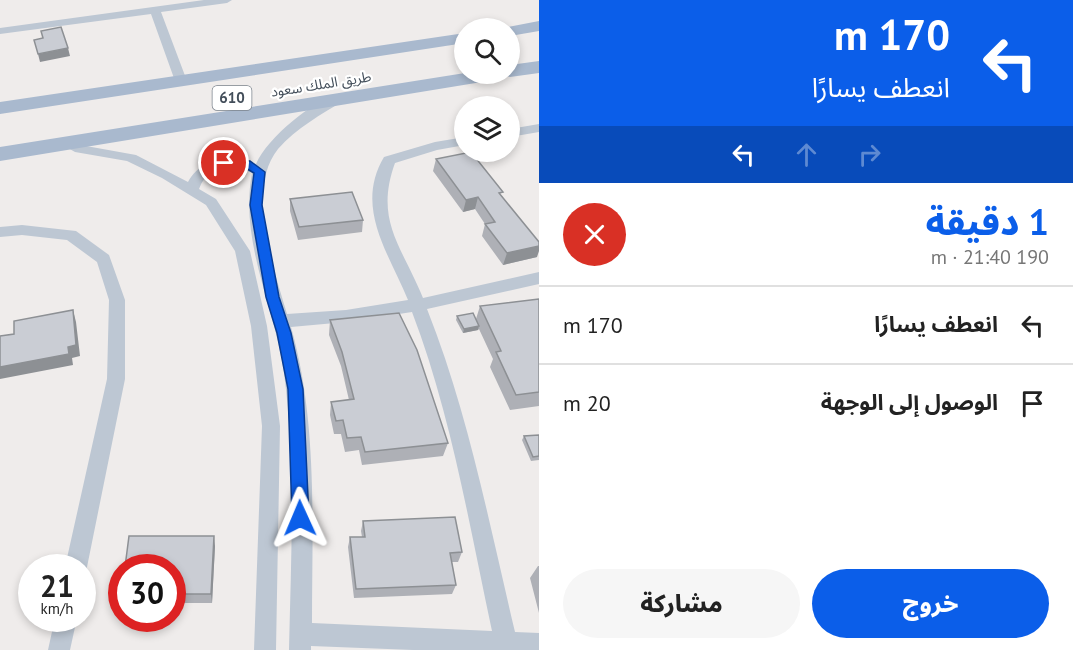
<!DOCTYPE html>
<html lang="ar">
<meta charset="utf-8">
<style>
body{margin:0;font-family:"PT Sans","Noto Sans Arabic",sans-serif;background:#f6f6f6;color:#222;direction:rtl;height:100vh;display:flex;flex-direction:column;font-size:22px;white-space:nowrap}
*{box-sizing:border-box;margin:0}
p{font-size:20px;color:#767676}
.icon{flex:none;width:33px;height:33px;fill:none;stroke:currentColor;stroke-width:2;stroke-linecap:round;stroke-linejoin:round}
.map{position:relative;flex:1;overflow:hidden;direction:ltr}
.details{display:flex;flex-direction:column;background:#fff;width:534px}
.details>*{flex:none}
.banner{background:#0b5ee9;color:#fff;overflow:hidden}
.buttons{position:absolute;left:454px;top:18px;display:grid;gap:12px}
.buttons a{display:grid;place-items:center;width:66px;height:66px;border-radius:50%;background:#fff;box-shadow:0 3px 9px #0003;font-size:30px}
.speed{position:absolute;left:18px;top:554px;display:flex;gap:12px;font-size:30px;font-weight:700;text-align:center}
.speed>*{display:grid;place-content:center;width:78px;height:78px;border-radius:50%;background:#fff;box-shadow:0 3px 9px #0003;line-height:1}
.speed small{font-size:15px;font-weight:400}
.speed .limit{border:9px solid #d22;background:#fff;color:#111}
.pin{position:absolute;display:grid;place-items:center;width:51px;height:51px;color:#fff;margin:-26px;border:3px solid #fff;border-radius:50%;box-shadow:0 2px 6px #0007}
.me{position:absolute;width:66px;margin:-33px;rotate:359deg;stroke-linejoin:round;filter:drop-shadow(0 0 4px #0008)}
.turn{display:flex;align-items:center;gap:21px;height:126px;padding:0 24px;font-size:27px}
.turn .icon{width:78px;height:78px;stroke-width:2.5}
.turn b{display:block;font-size:42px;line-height:51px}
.lanes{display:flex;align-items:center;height:57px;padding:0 24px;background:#0003;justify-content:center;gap:30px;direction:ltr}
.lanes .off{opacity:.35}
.round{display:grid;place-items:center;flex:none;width:63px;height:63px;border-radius:32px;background:#f6f6f6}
.summary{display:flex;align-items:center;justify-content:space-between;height:102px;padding:0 24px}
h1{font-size:36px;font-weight:800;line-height:45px;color:#0b5ee9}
.action{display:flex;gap:12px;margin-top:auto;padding:12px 24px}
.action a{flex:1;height:69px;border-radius:36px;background:#0b5ee9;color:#fff;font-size:24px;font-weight:800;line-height:69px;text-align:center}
.action a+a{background:#f6f6f6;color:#222}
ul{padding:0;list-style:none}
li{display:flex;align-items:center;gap:18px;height:78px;padding:0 24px;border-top:2px solid #e0e0e0}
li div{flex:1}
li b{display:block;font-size:22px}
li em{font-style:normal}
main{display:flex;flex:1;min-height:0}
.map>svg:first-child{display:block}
</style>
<main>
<section class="details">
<div class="banner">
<div class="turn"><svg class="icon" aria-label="left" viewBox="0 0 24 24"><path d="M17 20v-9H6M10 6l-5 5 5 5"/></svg><div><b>170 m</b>انعطف يسارًا</div></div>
<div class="lanes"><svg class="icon" aria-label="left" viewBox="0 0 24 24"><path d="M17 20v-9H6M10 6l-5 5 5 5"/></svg><svg class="icon off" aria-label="ahead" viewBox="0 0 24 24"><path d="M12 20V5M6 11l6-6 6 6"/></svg><svg class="icon off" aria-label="right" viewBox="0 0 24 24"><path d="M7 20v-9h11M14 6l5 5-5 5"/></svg></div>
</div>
<div class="summary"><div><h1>1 دقيقة</h1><p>190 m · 21:40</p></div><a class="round" style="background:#d93025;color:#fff"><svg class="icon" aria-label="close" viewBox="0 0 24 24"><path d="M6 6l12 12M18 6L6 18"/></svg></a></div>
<ul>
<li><svg class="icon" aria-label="left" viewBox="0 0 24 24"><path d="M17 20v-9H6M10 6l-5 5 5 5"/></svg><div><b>انعطف يسارًا</b></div><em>170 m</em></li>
<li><svg class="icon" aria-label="arrive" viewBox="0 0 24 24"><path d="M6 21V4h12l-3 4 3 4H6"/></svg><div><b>الوصول إلى الوجهة</b></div><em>20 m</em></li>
</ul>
<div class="action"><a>خروج</a><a>مشاركة</a></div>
</section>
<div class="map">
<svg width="539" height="650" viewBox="0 0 539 650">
<rect width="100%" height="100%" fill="#efeceb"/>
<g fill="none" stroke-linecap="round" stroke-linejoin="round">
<path fill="#bdc7d3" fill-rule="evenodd" d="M 204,0 L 232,0 L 227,3 L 161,12 L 187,81 L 181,85 L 175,81 L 151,14 L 0,34 L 0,28 Z
M 341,93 L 345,94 L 345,100 C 322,114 296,128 278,149 C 245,190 274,269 287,314 L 346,310 L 408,300 C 389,253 354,208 384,157 L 435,142 L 465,137 L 465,145 L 437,150 L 395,163 C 374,221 402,246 423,298 L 539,272 L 539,284 L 427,309 C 468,412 489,523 515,632 L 539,633 L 539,650 L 413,650 L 311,646 L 311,650 L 289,650 C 291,558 296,465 284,373 C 275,307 239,242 252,173 C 231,163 208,165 199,189 L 216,199 L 250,251 L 267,326 L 280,426 L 276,650 L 254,650 L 262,426 L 251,326 L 235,251 L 206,205 L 162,178 L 127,161 L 75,152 L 68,148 L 75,144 L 136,155 L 188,182 C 202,156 231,157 256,164 C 268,137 312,101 341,93 ZM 412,312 C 451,414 469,524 492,631 L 312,623 C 312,525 318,422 291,327 L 346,322 Z
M 539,124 L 539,132 L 510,137 L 510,129 Z
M 22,225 L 76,231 L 109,255 L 125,300 L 125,379 L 87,567 L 82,575 L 82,567 L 65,567 L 107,379 L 109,300 L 97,262 L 67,240 L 22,235 L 0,237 L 0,227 Z
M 55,618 L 77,618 L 70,650 L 48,650 Z"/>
<path fill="#a9b9ce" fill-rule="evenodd" d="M 539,21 L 539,31 L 510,36 L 510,28 L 503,28 Z
M 465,33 L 465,43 L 0,114 L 0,102 Z
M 539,61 L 539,73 L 510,77 L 503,75 L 494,80 L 0,161 L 0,147 L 465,73 L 510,74 L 510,65 Z"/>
</g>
<path fill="#aeb0b6" d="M 436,159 L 502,196 L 537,257 L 503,265 L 482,236 L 485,224 L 475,209 L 463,212 L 433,171 Z
M 290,199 L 363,220 L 362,232 L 298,240 L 290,211 Z
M 539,299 L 539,406 L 510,410 L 490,367 L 493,359 L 479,329 L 478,330 L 463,333 L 456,320 L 457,316 L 476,319 L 480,306 Z
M 330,320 L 448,443 L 443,456 L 362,465 L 359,450 L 345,452 L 341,434 L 334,434 L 330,415 L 331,402 L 349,400 L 341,366 L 329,335 Z
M 539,435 L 539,460 L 531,461 L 522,440 L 524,436 Z
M 363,521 L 462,552 L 458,562 L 452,562 L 456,585 L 452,594 L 354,598 L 348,547 L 350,537 L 362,537 L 361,531 Z
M 215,546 L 212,603 L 172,603 L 172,567 Z
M 538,566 L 539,566 L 539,613 L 530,578 Z"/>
<path fill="#8d9094" d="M 68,48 L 70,56 L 40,62 L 38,54 Z
M 478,197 L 475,209 L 463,212 L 466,200 Z
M 539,246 L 539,251 L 537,257 L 503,265 L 507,253 Z
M 73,310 L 76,322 L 80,356 L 72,358 L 73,365 L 0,379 L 0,367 L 68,347 Z
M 479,326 L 478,330 L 463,333 L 464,329 Z
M 214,536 L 215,546 L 212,603 L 211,594 Z"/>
<path fill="#cacdd4" stroke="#8d9094" stroke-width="1.5" d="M 61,27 L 68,48 L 38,54 L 34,40 L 43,38 L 41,31 Z
M 471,152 L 503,192 L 499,193 L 539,242 L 539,246 L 507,253 L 485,224 L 495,222 L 478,197 L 466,200 L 436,159 Z
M 352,192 L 363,220 L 299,227 L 290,199 Z
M 539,299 L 539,392 L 516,395 L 496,352 L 501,351 L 480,306 Z
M 73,310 L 76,345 L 68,347 L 69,354 L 0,367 L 0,336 L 14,334 L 14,321 Z
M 399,313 L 417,350 L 448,443 L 365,452 L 361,437 L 347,438 L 343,420 L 336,421 L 331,402 L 354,399 L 342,352 L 330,320 Z
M 473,313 L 479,326 L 464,329 L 457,316 Z
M 539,435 L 539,456 L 533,457 L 524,436 Z
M 455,517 L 462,552 L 450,553 L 456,585 L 356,589 L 350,537 L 365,537 L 363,521 Z
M 129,536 L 214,536 L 211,594 L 172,594 L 172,567 L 125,567 Z"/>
<path fill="#0b5ee9" stroke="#073d97" stroke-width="1.5" d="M 224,160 L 250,161 L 265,172 L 262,205 L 279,297 L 291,333 L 303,389 L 309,518 L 306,524 L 300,526 L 294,524 L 292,518 L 288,389 L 277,333 L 266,297 L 250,205 L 254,173 L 244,167 L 220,165 L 220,161 Z"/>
<g text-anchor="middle" stroke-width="4.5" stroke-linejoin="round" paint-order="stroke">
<g font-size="14" fill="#434e5a" stroke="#fff">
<text transform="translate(321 84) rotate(-9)" y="5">طريق الملك سعود</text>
</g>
<rect fill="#fff" stroke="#7b838c" stroke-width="1.5" x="212.5" y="86" width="39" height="24" rx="4.5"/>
<g font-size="15" font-weight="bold" fill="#434e5a">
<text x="232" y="103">610</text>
</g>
</g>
</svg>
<div class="buttons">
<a><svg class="icon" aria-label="search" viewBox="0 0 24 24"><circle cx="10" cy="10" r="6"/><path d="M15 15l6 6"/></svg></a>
<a><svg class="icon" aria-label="layers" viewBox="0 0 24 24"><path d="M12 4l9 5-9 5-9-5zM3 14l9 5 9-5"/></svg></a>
</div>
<div class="speed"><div>21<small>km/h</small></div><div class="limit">30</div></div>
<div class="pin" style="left:224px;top:163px;background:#d93025"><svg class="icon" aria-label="arrive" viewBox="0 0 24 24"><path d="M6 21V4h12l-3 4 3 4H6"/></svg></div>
<svg class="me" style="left:300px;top:518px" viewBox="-20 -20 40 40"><path d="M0-17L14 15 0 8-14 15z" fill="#0b5ee9" stroke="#fff" stroke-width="4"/></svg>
</div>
</main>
